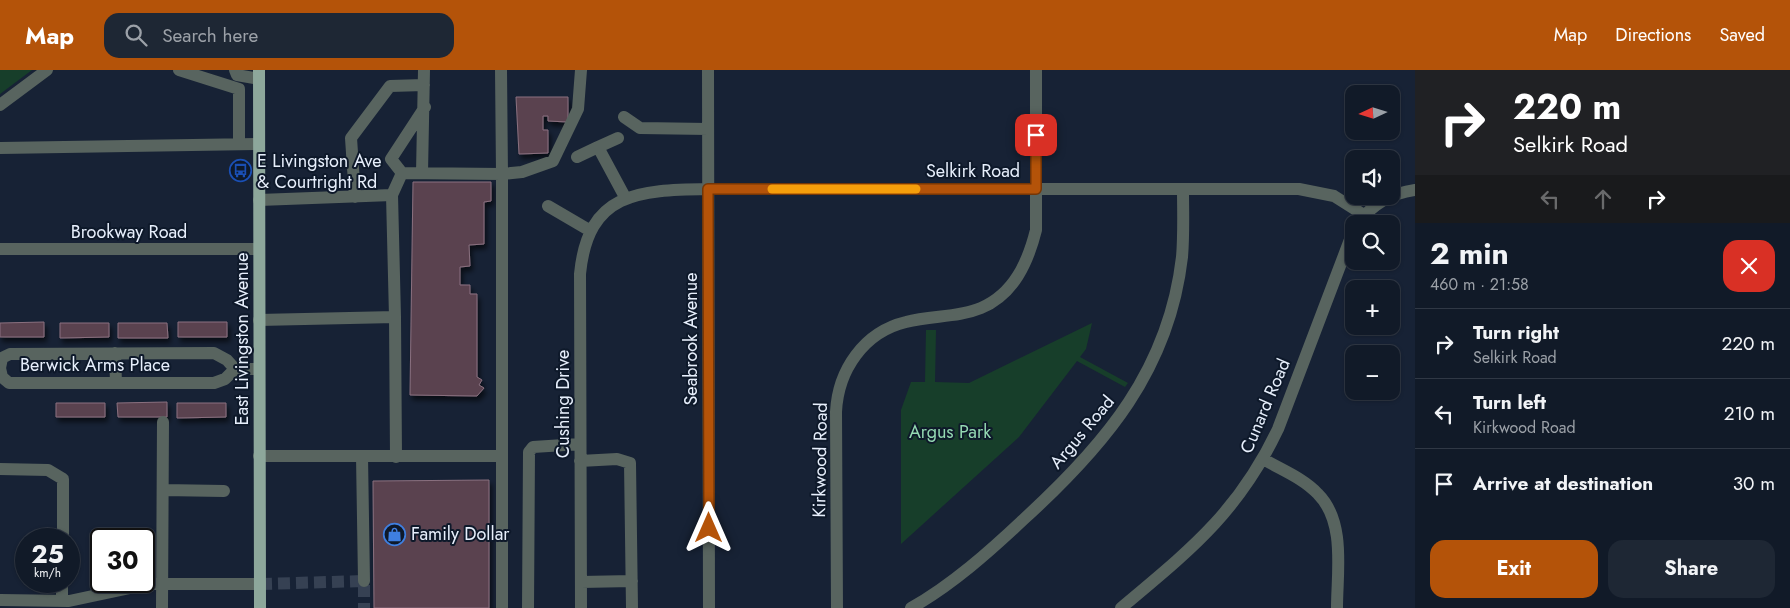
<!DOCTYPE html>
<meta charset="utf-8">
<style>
body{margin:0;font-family:Jost,sans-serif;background:#1e2734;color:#f1f3f6;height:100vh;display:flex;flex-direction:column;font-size:19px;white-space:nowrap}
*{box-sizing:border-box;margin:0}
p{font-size:16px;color:#9ca1a8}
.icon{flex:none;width:28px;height:28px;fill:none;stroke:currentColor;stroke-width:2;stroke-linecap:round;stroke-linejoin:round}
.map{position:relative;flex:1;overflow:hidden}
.panel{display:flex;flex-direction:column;background:#111a28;width:375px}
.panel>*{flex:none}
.hud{background:#202124;color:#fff;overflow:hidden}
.needle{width:32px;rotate:266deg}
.fabs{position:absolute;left:1345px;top:15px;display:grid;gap:10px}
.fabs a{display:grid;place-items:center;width:55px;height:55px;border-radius:10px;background:#111a28;box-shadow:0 1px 4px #0004,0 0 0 1px #303845;font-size:25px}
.speed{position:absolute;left:15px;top:458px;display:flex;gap:10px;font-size:25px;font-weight:700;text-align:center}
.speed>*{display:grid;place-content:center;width:65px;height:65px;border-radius:50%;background:#111a28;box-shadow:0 1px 4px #0004,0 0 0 1px #303845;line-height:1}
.speed small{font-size:12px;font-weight:400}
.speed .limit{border:2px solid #111;border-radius:8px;background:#fff;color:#111}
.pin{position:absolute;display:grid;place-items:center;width:42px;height:42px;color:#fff;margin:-21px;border-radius:10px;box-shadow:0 2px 8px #0006}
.me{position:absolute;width:55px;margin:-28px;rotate:0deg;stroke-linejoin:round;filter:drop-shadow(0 0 4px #0008)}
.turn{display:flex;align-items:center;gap:18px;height:105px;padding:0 15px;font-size:22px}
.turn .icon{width:65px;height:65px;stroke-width:2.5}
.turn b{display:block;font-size:35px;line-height:42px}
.lanes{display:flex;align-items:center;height:48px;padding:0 15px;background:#0003;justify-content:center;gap:25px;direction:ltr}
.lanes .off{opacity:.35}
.round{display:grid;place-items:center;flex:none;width:52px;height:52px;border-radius:15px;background:#1e2734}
.head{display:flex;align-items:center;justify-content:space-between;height:85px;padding:0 15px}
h1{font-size:30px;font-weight:700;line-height:38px}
.cta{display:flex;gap:10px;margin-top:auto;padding:10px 15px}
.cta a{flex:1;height:58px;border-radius:15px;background:#b45309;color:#fff;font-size:20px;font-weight:700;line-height:58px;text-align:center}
.cta a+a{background:#1e2734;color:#f1f3f6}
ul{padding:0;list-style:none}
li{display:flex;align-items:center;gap:15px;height:70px;padding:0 15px;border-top:1px solid #303845}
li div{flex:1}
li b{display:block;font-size:19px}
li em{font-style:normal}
header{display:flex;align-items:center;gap:30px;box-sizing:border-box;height:70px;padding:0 25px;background:#b45309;color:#fff}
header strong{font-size:24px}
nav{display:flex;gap:28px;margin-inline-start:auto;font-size:18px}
.search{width:350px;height:45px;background:#1e2734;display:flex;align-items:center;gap:12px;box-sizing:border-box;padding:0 18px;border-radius:15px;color:#9ca1a8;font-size:19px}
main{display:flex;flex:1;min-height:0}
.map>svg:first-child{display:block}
</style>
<header>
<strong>Map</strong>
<div class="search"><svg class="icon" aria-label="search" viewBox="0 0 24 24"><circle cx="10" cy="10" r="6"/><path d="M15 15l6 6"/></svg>Search here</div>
<nav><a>Map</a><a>Directions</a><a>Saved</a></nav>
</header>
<main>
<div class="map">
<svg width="1415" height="538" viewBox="0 0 1415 538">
<defs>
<filter id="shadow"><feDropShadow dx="2.5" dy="4.5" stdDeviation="2.5" flood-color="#0009"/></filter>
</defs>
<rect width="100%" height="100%" fill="#172235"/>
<path fill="#173e2a" d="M 0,0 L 32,0 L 0,24 Z
M 1092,253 L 1086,279 L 1080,287 L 1128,313 L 1125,317 L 1077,291 L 1019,367 L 901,474 L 901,340 L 911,312 L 925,312 L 926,260 L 936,260 L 935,312 L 969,313 Z"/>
<path fill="#5a4350" stroke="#8a707f" filter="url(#shadow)" d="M 516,27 L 568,27 L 568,52 L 548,51 L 548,46 L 543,46 L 543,60 L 548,60 L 548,83 L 519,84 Z
M 413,112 L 491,112 L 491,131 L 484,132 L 484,174 L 469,175 L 470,196 L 460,197 L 460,215 L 470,215 L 470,224 L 477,224 L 477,307 L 482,310 L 479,315 L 484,318 L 477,326 L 410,325 Z
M 44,252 L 44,267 L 0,267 L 0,253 Z
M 178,252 L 227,252 L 227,267 L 178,267 Z
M 60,253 L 109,253 L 109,267 L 60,268 Z
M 118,253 L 167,253 L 168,268 L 118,268 Z
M 167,332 L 167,347 L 118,347 L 117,333 Z
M 56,333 L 105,333 L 105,347 L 56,347 Z
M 177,333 L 226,333 L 226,347 L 177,348 Z
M 489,410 L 489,538 L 374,538 L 373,411 Z"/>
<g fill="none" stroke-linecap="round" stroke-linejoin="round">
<path stroke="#364153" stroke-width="12" stroke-dasharray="12 6" stroke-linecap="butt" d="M 260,514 L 364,511 L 364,538"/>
<path stroke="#58645f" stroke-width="12" d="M 179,0 L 239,19 L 239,74
M 235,0 L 237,5 L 259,9
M 708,0 L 709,538
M 0,35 L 47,0
M 624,47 L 640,58 L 708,59
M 598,77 L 618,68
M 0,78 L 259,74
M 577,87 L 598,77 L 626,129
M 402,103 L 391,89 L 425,37
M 422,103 L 424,0
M 392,125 L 395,247
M 355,127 L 351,68 L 390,16 L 424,15
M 259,130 L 392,125 L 402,103 L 502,104 L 501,0
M 548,136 L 589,160
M 1359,152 C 1373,134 1393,123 1415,120
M 0,179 L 259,179
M 259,250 L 395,247 L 396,387
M 115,283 L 116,313
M 235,299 L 227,290 L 214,283 L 10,284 L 2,288 L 0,298 L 2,307 L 9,313 L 214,313 L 225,309 L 235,299 L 259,299
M 259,386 L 362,386 L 364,511
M 362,386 L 502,386
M 1263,389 C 1282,400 1303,408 1318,424 C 1346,452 1337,502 1337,538
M 580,391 L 617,389 L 630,393 L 632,538
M 0,399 L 48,400 L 63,409 L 63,469
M 163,420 L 224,421
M 581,512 L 632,511
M 0,530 L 69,531 L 149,514 L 260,514
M 62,531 L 62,511
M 162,538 L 163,352
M 502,538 L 502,104 L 522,102 L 553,91 L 578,39 L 581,0
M 528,538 L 529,382 L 533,377 L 580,374
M 581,538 L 580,204 C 588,122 638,120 708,119 L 1299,119 L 1334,126 L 1364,145
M 837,538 L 836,342 C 838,300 864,262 906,252 C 931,245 957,248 981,238 C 1014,224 1028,192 1036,160 L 1036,0
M 911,538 C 952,515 990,481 1024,449 C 1105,375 1169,300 1182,187 C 1184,164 1183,141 1183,119
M 1121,538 C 1190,480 1238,443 1278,359 L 1354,159"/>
<path stroke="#8da79b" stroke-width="12" d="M 259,0 L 260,538"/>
</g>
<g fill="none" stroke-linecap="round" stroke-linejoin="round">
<defs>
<path id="route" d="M 709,458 L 708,119 L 1036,119 L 1036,65"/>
</defs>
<use href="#route" stroke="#753606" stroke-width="12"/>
<use href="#route" stroke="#b45309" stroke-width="9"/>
<path stroke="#f59e0b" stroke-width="9" d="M 772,119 L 916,119"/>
</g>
<defs>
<symbol id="bus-ring" viewBox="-11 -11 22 22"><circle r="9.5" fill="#0e192a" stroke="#1a4fb4" stroke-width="1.5"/><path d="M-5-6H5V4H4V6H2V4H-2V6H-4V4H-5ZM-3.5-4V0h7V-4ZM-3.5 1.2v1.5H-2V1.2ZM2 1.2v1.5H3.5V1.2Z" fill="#1a4fb4"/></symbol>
<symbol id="shop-ring" viewBox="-11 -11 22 22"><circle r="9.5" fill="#0e192a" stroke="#3f7fe0" stroke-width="1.5"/><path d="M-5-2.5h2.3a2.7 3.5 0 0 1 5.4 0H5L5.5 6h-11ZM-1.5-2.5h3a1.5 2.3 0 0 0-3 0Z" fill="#3f7fe0"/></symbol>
</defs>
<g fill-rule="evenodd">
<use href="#bus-ring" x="228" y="88" width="25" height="25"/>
<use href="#shop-ring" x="382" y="452" width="25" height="25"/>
</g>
<g text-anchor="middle" stroke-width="4" stroke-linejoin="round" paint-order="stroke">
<g font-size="18" fill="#e7effc" stroke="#0e192a" text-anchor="start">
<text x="257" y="97">E Livingston Ave<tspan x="257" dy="21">&amp; Courtright Rd</tspan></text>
<text x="411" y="470">Family Dollar</text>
</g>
<g font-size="18" fill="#e7effc" stroke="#0e192a">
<text x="973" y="107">Selkirk Road</text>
<text x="129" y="168">Brookway Road</text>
<text transform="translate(242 269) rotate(-90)" y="6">East Livingston Avenue</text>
<text transform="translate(691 269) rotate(-90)" y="6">Seabrook Avenue</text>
<text x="95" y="301">Berwick Arms Place</text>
<text transform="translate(563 334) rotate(-90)" y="6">Cushing Drive</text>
<text transform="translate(1265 336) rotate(-67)" y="6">Cunard Road</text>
<text transform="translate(1082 362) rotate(-50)" y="6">Argus Road</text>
<text transform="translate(820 390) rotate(-89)" y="6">Kirkwood Road</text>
</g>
<g font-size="18" fill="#94d9b2" stroke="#0e192a">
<text x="950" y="368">Argus Park</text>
</g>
</g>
</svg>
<div class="fabs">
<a><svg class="needle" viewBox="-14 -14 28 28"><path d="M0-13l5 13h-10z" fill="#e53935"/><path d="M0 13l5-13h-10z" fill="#9ca1a8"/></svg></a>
<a><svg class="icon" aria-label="sound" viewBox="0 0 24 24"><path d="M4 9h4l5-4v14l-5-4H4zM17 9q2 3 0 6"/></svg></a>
<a><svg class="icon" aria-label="search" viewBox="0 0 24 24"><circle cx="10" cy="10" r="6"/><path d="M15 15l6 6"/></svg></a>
<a>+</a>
<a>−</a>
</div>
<div class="speed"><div>25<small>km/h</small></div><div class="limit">30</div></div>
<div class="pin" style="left:1036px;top:65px;background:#d93025"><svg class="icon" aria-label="arrive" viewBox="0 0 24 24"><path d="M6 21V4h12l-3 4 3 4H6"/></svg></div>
<svg class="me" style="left:709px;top:458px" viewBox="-20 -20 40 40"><path d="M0-17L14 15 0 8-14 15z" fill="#b45309" stroke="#fff" stroke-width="4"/></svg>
</div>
<section class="panel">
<div class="hud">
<div class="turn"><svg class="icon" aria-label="right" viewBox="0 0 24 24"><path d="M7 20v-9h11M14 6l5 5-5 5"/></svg><div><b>220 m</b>Selkirk Road</div></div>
<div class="lanes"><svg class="icon off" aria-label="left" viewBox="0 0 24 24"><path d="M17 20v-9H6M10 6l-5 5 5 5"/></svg><svg class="icon off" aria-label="ahead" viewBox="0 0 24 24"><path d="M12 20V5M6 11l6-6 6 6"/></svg><svg class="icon" aria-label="right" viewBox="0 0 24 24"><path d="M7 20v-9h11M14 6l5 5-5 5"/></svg></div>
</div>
<div class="head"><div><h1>2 min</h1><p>460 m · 21:58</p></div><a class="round" style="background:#d93025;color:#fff"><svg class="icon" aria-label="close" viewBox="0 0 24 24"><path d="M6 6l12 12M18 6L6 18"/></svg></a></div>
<ul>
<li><svg class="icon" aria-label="right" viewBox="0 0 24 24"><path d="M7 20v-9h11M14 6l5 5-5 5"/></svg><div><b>Turn right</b><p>Selkirk Road</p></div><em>220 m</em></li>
<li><svg class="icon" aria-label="left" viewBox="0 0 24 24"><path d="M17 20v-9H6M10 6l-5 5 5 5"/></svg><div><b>Turn left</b><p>Kirkwood Road</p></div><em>210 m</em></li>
<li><svg class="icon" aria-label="arrive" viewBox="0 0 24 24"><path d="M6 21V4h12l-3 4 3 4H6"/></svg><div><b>Arrive at destination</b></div><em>30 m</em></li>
</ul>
<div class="cta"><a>Exit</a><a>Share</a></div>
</section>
</main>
